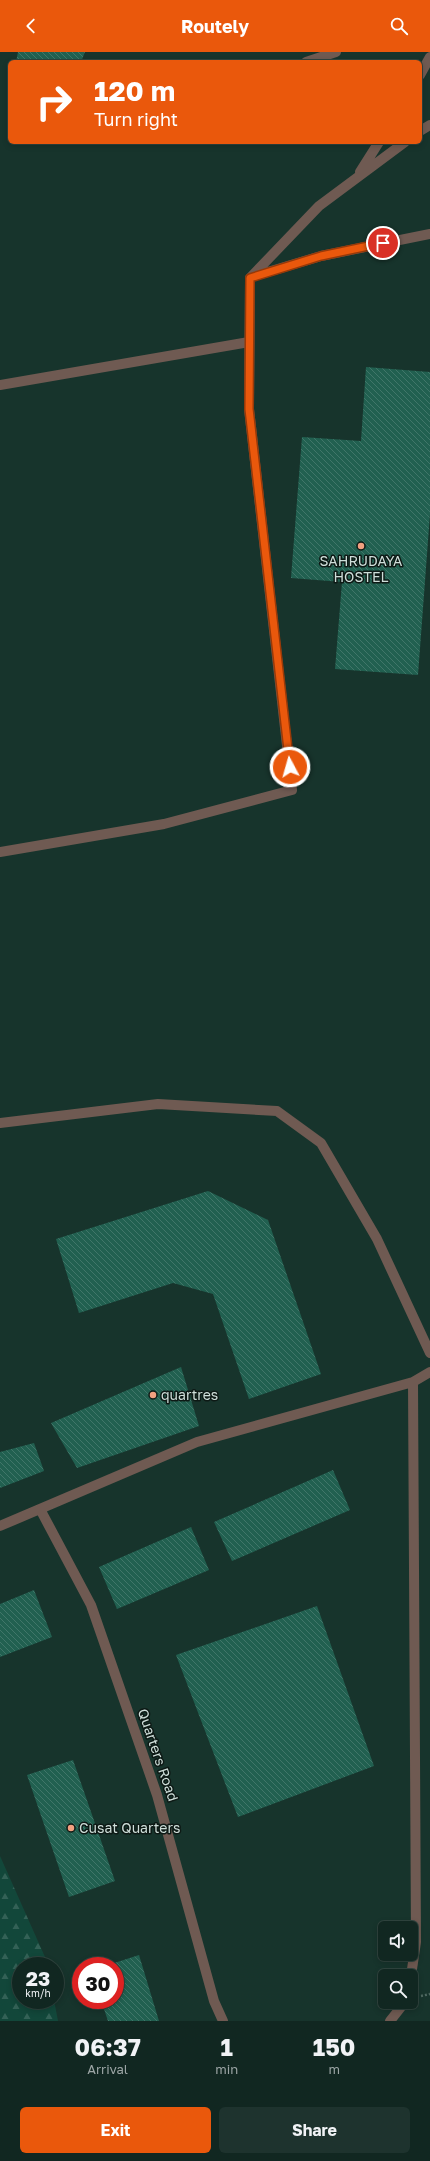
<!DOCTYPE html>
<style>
body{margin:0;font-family:"Golos Text",sans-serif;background:#1e332e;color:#f1f3f6;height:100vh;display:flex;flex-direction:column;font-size:15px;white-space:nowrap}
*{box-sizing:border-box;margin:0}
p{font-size:13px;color:#9ca5a5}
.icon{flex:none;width:22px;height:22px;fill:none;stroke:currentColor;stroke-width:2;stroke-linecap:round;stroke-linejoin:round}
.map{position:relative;height:1969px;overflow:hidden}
.drawer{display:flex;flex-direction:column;background:#112721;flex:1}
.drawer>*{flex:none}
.hud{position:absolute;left:8px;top:8px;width:414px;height:84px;border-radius:6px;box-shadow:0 2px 6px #0003,0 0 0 1px #30443f;background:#ea580c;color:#fff;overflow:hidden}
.fabs{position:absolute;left:378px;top:1869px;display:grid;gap:8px}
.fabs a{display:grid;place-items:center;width:40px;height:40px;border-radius:6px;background:#112721;box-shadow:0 2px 6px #0003,0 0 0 1px #30443f;font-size:20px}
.speed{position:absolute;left:12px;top:1905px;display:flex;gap:8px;font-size:20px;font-weight:700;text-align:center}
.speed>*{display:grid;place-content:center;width:52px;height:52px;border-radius:50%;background:#112721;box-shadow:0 2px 6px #0003,0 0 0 1px #30443f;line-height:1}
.speed small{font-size:10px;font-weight:400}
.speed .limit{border:6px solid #d22;background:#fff;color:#111}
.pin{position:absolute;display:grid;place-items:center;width:34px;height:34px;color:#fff;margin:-17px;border:2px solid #fff;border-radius:50%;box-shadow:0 1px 4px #0007}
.me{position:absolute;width:44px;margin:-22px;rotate:354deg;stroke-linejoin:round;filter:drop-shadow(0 0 3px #0008)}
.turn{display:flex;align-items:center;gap:14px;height:84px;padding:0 20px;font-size:18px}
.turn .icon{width:52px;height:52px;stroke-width:2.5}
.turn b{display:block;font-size:28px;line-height:34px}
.eta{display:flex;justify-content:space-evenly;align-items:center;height:68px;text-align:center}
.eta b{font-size:24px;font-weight:700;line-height:28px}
.button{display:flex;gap:8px;margin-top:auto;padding:8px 20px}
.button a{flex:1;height:46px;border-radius:6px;background:#ea580c;color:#fff;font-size:16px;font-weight:700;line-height:46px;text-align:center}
.button a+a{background:#1e332e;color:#f1f3f6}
header{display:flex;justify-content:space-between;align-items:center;height:52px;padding:0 20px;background:#ea580c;color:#fff;font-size:18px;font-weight:700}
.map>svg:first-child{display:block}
</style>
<header><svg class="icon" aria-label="back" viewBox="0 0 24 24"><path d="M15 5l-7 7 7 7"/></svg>Routely<svg class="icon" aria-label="search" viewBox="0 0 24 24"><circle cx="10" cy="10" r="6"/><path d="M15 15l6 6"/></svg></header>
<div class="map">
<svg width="430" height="1969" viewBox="0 0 430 1969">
<defs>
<pattern id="forest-firs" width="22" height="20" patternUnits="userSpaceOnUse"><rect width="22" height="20" fill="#12473a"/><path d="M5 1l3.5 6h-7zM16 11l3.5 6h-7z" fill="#336156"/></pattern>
<pattern id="building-back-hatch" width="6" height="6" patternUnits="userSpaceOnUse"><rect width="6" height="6" fill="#216050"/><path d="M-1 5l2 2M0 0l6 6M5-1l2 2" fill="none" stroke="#407669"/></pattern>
</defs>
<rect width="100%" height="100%" fill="#17342c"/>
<path fill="url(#forest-firs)" d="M 0,1804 L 49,1914 L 21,1914 L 21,1948 L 54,1948 L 58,1969 L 0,1969 Z"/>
<path fill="url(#building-back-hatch)" d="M 18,0 L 85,0 L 81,10 L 16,10 Z
M 366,315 L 430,320 L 430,462 L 418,623 L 335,617 L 342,530 L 291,526 L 302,385 L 361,389 Z
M 208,1139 L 268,1168 L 321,1322 L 249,1347 L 213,1242 L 173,1231 L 79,1261 L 56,1187 Z
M 181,1315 L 199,1374 L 77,1416 L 51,1371 Z
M 34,1391 L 44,1419 L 0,1436 L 0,1400 Z
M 333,1418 L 350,1458 L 232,1509 L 214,1470 Z
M 191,1475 L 209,1518 L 117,1557 L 99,1515 Z
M 34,1538 L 52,1585 L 0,1605 L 0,1552 Z
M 317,1554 L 374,1714 L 238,1765 L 176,1603 Z
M 73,1708 L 115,1829 L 69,1845 L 27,1723 Z
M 139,1903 L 159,1969 L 108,1969 L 101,1948 L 115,1948 L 115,1914 L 105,1914 Z"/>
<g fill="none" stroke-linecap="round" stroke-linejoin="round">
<path stroke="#4f6861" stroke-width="2.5" stroke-dasharray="2 2" stroke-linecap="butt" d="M 421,1944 L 430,1942"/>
<path stroke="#6f5a52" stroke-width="10" d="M 0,1071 L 158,1052 L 277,1059 L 321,1091 L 377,1187 L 430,1301"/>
<path stroke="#6f5a52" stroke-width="10" d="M 306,10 L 336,0
M 420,23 L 430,5
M 420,79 L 430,73
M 360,120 L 379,90
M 251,225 L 321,204 L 430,182
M 0,333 L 249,290
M 0,800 L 164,772 L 292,738 L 249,357 L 250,226 L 319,154 L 405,90
M 40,1457 L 91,1553 L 157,1743 L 214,1949 L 223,1969
M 0,1474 L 197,1390 L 413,1330 L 430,1320
M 411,1924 L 416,1890 L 413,1330
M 390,1969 L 405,1950"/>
</g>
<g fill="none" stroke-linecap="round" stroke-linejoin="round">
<defs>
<path id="route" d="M 290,715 L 249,357 L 250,226 L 321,204 L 383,191"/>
</defs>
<use href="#route" stroke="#983908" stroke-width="10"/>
<use href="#route" stroke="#ea580c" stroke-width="7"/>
</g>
<g fill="#f2a080" stroke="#0d1915" stroke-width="1.5">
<circle cx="361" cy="494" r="4"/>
<circle cx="153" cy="1343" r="4"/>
<circle cx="71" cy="1776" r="4"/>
</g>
<g text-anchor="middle" stroke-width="3" stroke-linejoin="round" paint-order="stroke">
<g font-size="14" fill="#ceded9" stroke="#0d1915" text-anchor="start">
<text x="361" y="514" text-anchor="middle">SAHRUDAYA<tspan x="361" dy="16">HOSTEL</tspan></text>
<text x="161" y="1348">quartres</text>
<text x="79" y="1781">Cusat Quarters</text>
</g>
<g font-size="14" fill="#ceded9" stroke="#0d1915">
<text transform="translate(158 1703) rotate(71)" y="5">Quarters Road</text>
</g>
</g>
</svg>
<div class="fabs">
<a><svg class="icon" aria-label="sound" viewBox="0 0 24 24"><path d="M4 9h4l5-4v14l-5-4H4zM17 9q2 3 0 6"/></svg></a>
<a><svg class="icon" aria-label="search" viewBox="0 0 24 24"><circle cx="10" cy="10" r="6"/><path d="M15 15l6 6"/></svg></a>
</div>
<div class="speed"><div>23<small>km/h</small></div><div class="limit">30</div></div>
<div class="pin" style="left:383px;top:191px;background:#d93025"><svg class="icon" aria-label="arrive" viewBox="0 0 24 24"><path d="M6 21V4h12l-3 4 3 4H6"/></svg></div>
<svg class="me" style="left:290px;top:715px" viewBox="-20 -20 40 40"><circle r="17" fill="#ea580c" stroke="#fff" stroke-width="3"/><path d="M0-11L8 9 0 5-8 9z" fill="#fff"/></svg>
<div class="hud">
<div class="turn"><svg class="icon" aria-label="right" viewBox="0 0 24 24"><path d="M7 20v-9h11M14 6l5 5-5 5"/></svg><div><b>120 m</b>Turn right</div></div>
</div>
</div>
<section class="drawer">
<div class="eta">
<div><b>06:37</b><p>Arrival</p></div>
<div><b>1</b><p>min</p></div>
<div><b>150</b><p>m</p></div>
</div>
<div class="button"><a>Exit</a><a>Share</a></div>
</section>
